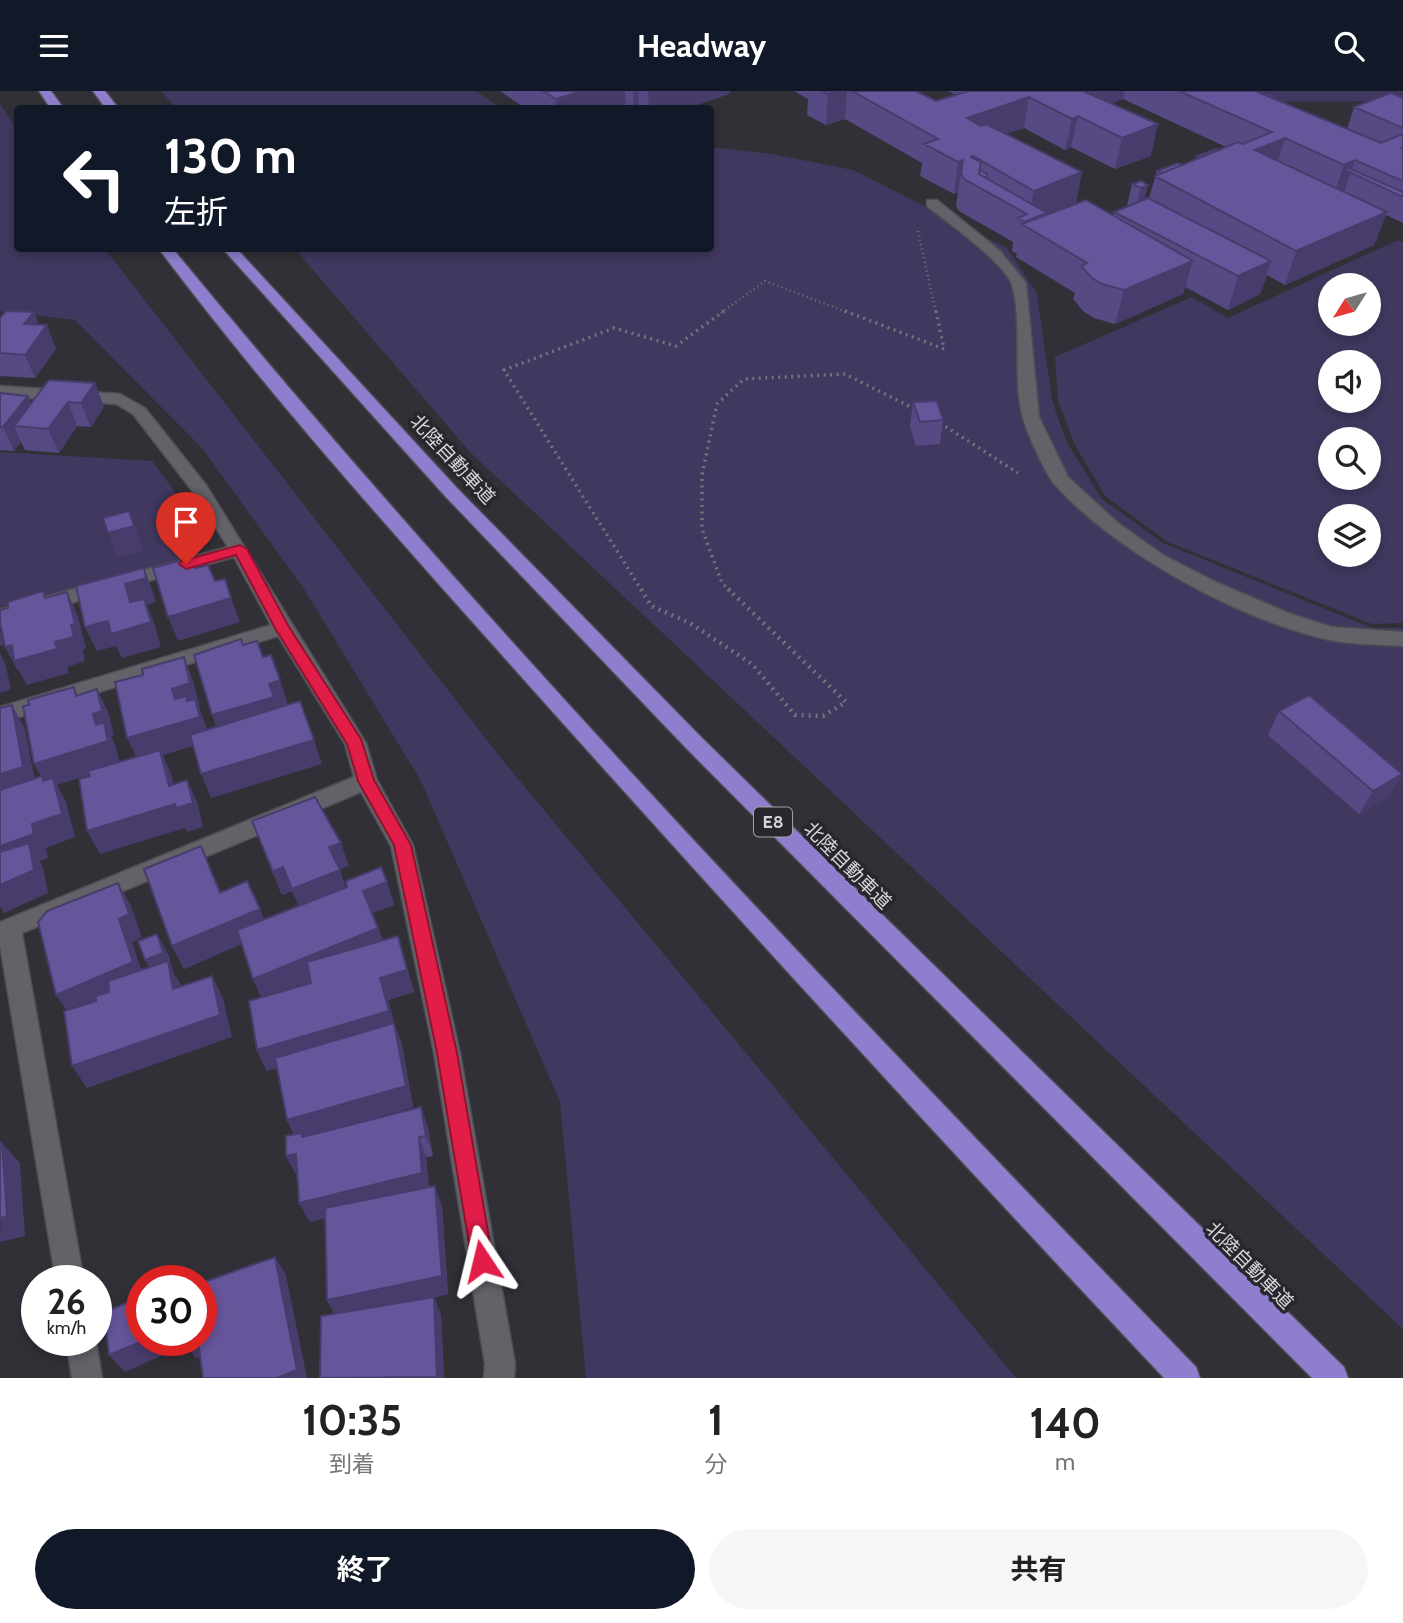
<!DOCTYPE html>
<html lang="ja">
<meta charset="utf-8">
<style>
body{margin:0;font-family:Cabin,"Noto Sans JP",sans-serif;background:#f6f6f6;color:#222;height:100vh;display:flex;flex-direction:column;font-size:26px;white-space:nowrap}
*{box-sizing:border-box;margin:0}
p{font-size:23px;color:#767676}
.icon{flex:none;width:38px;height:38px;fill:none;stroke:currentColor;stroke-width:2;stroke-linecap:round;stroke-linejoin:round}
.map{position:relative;height:1287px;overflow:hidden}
.panel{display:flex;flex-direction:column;background:#fff;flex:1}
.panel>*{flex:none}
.banner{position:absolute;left:14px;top:14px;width:700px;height:147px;border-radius:7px;box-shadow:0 4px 10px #0003;background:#111827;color:#fff;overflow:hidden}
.needle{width:46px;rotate:233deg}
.controls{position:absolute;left:1318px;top:182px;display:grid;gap:14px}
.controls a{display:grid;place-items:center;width:63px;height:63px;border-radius:50%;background:#fff;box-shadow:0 4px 10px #0003;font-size:35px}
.speed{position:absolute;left:21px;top:1174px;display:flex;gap:14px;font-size:35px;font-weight:700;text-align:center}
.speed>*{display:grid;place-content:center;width:91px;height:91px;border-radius:50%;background:#fff;box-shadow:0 4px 10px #0003;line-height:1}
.speed small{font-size:18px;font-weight:400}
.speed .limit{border:10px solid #d22;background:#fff;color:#111}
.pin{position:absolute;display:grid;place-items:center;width:60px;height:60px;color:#fff;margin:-72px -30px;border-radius:50% 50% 50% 0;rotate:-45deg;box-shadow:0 0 7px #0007}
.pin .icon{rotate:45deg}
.me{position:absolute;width:77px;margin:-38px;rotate:350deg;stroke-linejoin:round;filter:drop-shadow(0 0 5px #0008)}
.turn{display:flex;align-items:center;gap:24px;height:147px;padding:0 35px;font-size:32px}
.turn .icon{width:91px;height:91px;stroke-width:2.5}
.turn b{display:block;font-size:49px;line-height:60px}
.eta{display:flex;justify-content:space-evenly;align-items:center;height:119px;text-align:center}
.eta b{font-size:42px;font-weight:700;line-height:49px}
.cta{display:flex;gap:14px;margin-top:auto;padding:14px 35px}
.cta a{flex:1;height:80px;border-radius:42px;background:#111827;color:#fff;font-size:28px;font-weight:700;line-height:80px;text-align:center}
.cta a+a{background:#f6f6f6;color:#222}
header{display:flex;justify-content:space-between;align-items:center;height:91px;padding:0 35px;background:#111827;color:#fff;font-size:32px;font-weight:700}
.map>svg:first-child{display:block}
</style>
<header><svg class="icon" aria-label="menu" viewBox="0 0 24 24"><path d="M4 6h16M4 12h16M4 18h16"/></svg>Headway<svg class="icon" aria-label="search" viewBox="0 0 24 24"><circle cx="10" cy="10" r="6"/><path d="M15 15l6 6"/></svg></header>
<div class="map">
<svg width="1403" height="1287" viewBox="0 0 1403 1287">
<rect width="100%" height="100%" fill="#313037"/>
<path fill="#40385e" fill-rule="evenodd" d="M 161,0 L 476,0 L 501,17 L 176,17 Z
M 1228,0 L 1403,0 L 1403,10 L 1257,11 Z
M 0,13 L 17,38 L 18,158 L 105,158 L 504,671 L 1016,1287 L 586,1287 L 560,1011 L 421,690 L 304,498 L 202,357 L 75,229 L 0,220 Z
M 711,56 L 772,63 L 853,79 L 1007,157 L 1037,203 L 1052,309 L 1066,350 L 1102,408 L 1163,452 L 1372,537 L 1403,537 L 1403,1238 L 470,361 L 295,158 L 710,158 Z
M 1398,149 L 1403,151 L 1403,532 L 1372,533 L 1168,451 L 1105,405 L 1075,354 L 1058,310 L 1055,266 L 1192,206 L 1228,227 ZM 1368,194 L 1368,233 L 1330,233 L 1330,194 ZM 1368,271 L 1368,310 L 1330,310 L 1330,271 ZM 1368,348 L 1368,387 L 1330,387 L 1330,348 ZM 1368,425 L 1368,464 L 1330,464 L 1330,425 Z
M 0,361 L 152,370 L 205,441 L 192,466 L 0,516 Z"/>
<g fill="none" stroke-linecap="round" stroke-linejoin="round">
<defs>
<path id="minor" d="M 927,109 L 937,109 L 1000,160 L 1026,192 L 1039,326 L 1068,386 L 1118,432 L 1163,464 L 1216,491 L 1291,523 L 1332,536 L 1403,541 L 1403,555 C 1379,553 1352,554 1329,549 C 1239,529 1117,462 1055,394 C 1045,382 1027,342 1023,327 C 1012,289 1023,231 1012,194 C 1005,172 947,131 927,115 Z
M 0,295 L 120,303 L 145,317 L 206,394 L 366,652 L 377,689 L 413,754 L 460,962 L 515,1273 L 514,1287 L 484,1287 L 485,1273 L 434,962 L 391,755 L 361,701 L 22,842 L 84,1190 L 56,1190 L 0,854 L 0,831 L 354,686 L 345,653 L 278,545 L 0,632 L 0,616 L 271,534 L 234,466 L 0,532 L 0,518 L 228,456 L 190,397 L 133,323 L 116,313 L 0,305 Z
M 66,1250 L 96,1250 L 102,1287 L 72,1287 Z"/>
<path id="motorway" d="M 39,0 L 51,0 L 64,18 L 51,18 Z
M 93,0 L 105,0 L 119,18 L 106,18 Z
M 159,158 L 173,158 C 494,548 845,913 1196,1276 L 1200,1287 L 1164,1287 C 954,1064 747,838 543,610 C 413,464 276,314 159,158 Z
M 223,158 L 237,158 L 457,397 L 701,646 L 1344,1276 L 1348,1287 L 1312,1287 L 687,658 L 445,405 Z"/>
</defs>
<use href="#minor" stroke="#4e4d53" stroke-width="3"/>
<use href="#motorway" stroke="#4e4d53" stroke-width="3"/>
<path stroke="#747379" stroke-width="2.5" stroke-dasharray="1 3.5" stroke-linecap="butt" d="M 918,140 L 936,222
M 721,222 L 765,190 L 849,222"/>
<path stroke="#747379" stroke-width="3.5" stroke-dasharray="2 4.5" stroke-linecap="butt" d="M 845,220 L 944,258 L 936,220
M 940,332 L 1018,382
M 642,500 L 504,279 L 614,237 L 676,255 L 724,220
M 730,500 L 722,492 L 702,438 L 702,384 L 717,313 L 744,288 L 845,283 L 917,319"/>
<path stroke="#747379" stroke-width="4.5" stroke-dasharray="2 5" stroke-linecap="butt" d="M 641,498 L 651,515 L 690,532 L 752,573 L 795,624 L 823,625 L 846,611 L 728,498"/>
<use href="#minor" fill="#636269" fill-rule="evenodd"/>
<use href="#motorway" fill="#8f7ecd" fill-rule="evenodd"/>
</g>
<path fill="#574984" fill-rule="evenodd" d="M 500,0 L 730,0 L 729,3 L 684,18 L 526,18 Z
M 794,0 L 916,0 L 936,10 L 956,4 L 948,0 L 1255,0 L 1347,38 L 1354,16 L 1403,7 L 1403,132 L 1386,124 L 1374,154 L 1285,194 L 1267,184 L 1260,203 L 1228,219 L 1185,196 L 1183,203 L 1115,233 L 1094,227 L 1084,221 L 1073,208 L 1075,202 L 1016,166 L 1017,163 L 1012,160 L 1013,151 L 959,120 L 956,115 L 958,101 L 954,103 L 920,85 L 922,72 L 845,28 L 826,34 L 807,24 L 808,8 ZM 1123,8 L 1226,56 L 1197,65 L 1196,68 L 1182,74 L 1157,80 L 1149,107 L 1145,108 L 1141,90 L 1132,93 L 1127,115 L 1114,121 L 1113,125 L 1076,113 L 1005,43 L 1024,37 L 1065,59 L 1071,56 L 1115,78 L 1151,65 L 1111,12 Z
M 0,227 L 39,234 L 56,258 L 35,287 L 0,285 Z
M 49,289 L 104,316 L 91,336 L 77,335 L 59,362 L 25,359 L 21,351 L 14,360 L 0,359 L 0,302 L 32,312 Z
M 913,311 L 943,329 L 940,353 L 916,355 L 910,335 Z
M 1279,620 L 1402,683 L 1388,707 L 1359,723 L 1268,644 Z
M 252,730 L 349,775 L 339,778 L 346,797 L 387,791 L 394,814 L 372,822 L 383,850 L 405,868 L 414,901 L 388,909 L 394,932 L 402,954 L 413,1016 L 350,1034 L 421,1016 L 428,1037 L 433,1065 L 426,1066 L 429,1096 L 442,1115 L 448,1203 L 432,1207 L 434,1206 L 441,1224 L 444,1287 L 320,1287 L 334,1222 L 327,1209 L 325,1127 L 310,1131 L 299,1112 L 298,1085 L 297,1085 L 286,1065 L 294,1043 L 287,1029 L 277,977 L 267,980 L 257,959 L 261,906 L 241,853 L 184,878 L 172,855 L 211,779 L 221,801 L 264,829 L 299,815 L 292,800 L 282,804 Z"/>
<path fill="#473c6c" d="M 582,0 L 625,0 L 626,18 L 556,18 L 556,8 Z
M 638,0 L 639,18 L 634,18 L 633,1 Z
M 648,0 L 730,0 L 729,3 L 684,18 L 649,18 Z
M 839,0 L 847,0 L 845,28 L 826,34 L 828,3 Z
M 1072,0 L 1125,0 L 1123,8 L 1067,26 Z
M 1029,6 L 1024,37 L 986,50 L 967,27 Z
M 1078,25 L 1071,56 L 1065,59 L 1072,28 Z
M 1158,33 L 1151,65 L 1115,78 L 1122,47 Z
M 1285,47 L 1275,79 L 1255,59 Z
M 963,69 L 958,101 L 954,103 L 958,71 Z
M 1355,69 L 1344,101 L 1333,106 L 1344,74 Z
M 1082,81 L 1076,113 L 1023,134 L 1024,131 L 1029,123 L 1034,100 Z
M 1148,94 L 1143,116 L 1135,119 L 1141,97 Z
M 1387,121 L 1374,154 L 1285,194 L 1296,160 Z
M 1193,170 L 1183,203 L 1115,233 L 1124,199 Z
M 1271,170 L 1260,203 L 1228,219 L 1238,185 Z
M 34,221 L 42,241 L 47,234 L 56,258 L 35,287 L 25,264 L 24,233 Z
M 95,292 L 104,316 L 91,336 L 81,312 Z
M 28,305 L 39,329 L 14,335 L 21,351 L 14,360 L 3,336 Z
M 68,311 L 77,335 L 59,362 L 48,338 Z
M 129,420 L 144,459 L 118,467 L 108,442 Z
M 144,477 L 153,501 L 156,511 L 147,514 L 154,532 L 161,556 L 122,567 L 116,555 L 97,560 L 85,536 L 108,530 L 130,511 L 125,493 Z
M 67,501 L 78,525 L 86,557 L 83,559 L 85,570 L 67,576 L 69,582 L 27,594 L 19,580 L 18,580 L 5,556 L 12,554 L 55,551 L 71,534 Z
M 231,507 L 240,531 L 178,550 L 168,526 Z
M 0,540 L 4,554 L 0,555 Z
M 0,562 L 5,572 L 11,598 L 0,602 Z
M 184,566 L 193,590 L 200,616 L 199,617 L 205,632 L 210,650 L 163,664 L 171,683 L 179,716 L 187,689 L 198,713 L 203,736 L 187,741 L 185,737 L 100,763 L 87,740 L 175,713 L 179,716 L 139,671 L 127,647 L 175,608 L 172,598 Z
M 280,589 L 288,614 L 221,648 L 212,624 L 269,593 Z
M 97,598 L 109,623 L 114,644 L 111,645 L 116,656 L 120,674 L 57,694 L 66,711 L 75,746 L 46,757 L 48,767 L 39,770 L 43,776 L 48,802 L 4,822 L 0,815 L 0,755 L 32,733 L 57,714 L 34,673 L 96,634 L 93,623 Z
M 12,614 L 25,638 L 37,700 L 0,711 L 0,683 Z
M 314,649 L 322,673 L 211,707 L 201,683 Z
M 1402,683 L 1388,707 L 1359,723 L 1373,700 Z
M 341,752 L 349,775 L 337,779 L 329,756 Z
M 283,776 L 292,800 L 282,804 L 273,781 Z
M 340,779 L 348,803 L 301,821 L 292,798 Z
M 387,791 L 394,814 L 370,823 L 363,800 Z
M 118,792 L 131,815 L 142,846 L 132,851 L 146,893 L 71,926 L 56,904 L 119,828 Z
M 260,818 L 269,841 L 184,878 L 172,855 Z
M 378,837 L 386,860 L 263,910 L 253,888 Z
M 157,843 L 169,865 L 174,883 L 180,892 L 185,920 L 173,898 L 157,891 L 145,869 Z
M 398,845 L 414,901 L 388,909 L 396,942 L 267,980 L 257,959 Z
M 212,885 L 223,907 L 232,946 L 87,997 L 72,975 Z
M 394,932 L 402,954 L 413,1016 L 297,1050 L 287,1029 Z
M 421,1016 L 428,1037 L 433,1065 L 426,1045 Z
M 419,1046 L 426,1066 L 429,1102 L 310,1131 L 299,1112 Z
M 2,1052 L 20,1072 L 25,1145 L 0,1151 Z
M 296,1063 L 306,1083 L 297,1085 L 286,1065 Z
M 435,1095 L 442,1115 L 448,1203 L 337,1226 L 327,1209 Z
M 275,1166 L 286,1184 L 307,1287 L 277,1287 Z
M 434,1206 L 441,1224 L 444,1287 L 437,1286 Z
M 143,1250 L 201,1250 L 211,1260 L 196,1267 L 185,1254 L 125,1281 L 109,1264 Z"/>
<path fill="#65559a" stroke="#473c6c" stroke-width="2" d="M 543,0 L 582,0 L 556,8 Z
M 821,0 L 839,0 L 828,3 Z
M 852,0 L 916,0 L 936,10 L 968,0 L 1083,0 L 1158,33 L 1122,47 L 1078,25 L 1072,28 L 1029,6 L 967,27 L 981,35 L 986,33 L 1082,81 L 1034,100 L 973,65 L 971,66 L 981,71 L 979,83 L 1047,122 L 1024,131 L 1018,127 L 1027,123 L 964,88 L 961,82 L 963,69 L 958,71 L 924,53 L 938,48 Z
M 1179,0 L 1255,0 L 1381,52 L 1403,43 L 1403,57 L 1402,57 L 1403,58 L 1403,90 L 1355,69 L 1344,74 L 1285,47 L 1255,59 L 1387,121 L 1296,160 L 1155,85 L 1238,51 L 1243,53 L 1272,41 Z
M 1391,2 L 1403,7 L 1403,37 L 1354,16 Z
M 1269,3 L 1276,6 L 1273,7 L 1265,4 Z
M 1216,58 L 1219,59 L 1201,66 L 1197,65 Z
M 1178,72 L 1182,74 L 1162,82 L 1157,80 Z
M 1346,76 L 1403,101 L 1403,106 L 1345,79 Z
M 980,79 L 987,83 L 986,87 L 979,83 Z
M 1141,90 L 1148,94 L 1141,97 L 1132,93 Z
M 1148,107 L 1271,170 L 1238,185 L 1114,121 Z
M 1086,109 L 1193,170 L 1124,199 L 1102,193 L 1092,187 L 1081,175 L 1087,172 L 1022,133 Z
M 6,220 L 34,221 L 24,233 L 47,234 L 25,264 L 0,262 L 0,227 Z
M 49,289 L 95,292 L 81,312 L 68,311 L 48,338 L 14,335 Z
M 0,302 L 28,305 L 3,336 L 0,336 Z
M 937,310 L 943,329 L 920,331 L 913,311 Z
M 129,420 L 134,435 L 108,442 L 103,427 Z
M 192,466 L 196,477 L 208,474 L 215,490 L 225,488 L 231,507 L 168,526 L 153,477 Z
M 144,477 L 146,487 L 125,493 L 130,511 L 144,508 L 151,531 L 111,543 L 108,530 L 85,536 L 76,495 Z
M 43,500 L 45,507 L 67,501 L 75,533 L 71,534 L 74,546 L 55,551 L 57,558 L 14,570 L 12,554 L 5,556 L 0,531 L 0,519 L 8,517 L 8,511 Z
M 241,548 L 243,554 L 257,550 L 263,566 L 271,564 L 280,589 L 269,593 L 274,606 L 212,624 L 194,564 Z
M 184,566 L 190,592 L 172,598 L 175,608 L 186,605 L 187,610 L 195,608 L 200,626 L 127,647 L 115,591 L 143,584 L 142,578 Z
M 74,596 L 76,605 L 97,598 L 102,620 L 93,623 L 96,634 L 104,631 L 108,650 L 34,673 L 23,615 L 29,614 L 28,609 Z
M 1309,604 L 1402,683 L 1373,700 L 1279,620 Z
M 300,610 L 314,649 L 201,683 L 190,644 Z
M 12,614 L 23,676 L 0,683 L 0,617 Z
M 160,659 L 169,695 L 187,689 L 193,712 L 176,717 L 175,713 L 87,740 L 79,688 L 90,685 L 88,680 Z
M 42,685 L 43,690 L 53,687 L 62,723 L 32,733 L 34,743 L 0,755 L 0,699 Z
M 315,706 L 341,752 L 329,756 L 340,779 L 292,798 L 283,776 L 273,781 L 252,730 Z
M 29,752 L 34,779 L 0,794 L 0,761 Z
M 201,755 L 220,802 L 247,790 L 260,818 L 172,855 L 144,778 Z
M 381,776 L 387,791 L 363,800 L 378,837 L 253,888 L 237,839 L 347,796 L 346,790 Z
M 118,792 L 129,823 L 119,828 L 133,871 L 56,904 L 38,831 L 47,820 Z
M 157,843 L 163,862 L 145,869 L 138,850 Z
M 398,845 L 407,879 L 380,887 L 389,920 L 257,959 L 249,910 L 311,892 L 307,871 Z
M 168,870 L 173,898 L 212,885 L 220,924 L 72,975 L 64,920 L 96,910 L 96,905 L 109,901 L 108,890 Z
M 394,932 L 406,995 L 287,1029 L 275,967 Z
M 421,1016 L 426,1045 L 419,1046 L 422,1082 L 299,1112 L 296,1063 L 286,1065 L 286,1045 L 301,1042 L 302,1046 Z
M 0,1052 L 2,1052 L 7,1125 L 0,1127 Z
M 435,1095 L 442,1185 L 327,1209 L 325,1117 Z
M 275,1166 L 297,1279 L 277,1287 L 203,1287 L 198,1250 L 201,1250 L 201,1192 Z
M 142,1206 L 143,1250 L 109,1264 L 104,1221 Z
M 434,1206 L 437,1286 L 320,1287 L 321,1225 Z"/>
<path fill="#e11d48" stroke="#92132f" stroke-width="2" d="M 240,454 L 247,458 L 289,536 L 361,648 L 374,689 L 411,754 L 457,962 L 493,1170 L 490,1177 L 482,1180 L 475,1177 L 472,1170 L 437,962 L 394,754 L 358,690 L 347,653 L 275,537 L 236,464 L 186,478 L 179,473 L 181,470 Z"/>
<g text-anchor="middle" stroke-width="7" stroke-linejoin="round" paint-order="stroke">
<rect fill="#28272d" stroke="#a2a2a7" stroke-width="2" x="754" y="716.5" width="38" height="29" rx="5"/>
<g font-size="18" font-weight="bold" fill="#d7d6db">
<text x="773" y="737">E8</text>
</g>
<g font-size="19" fill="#d7d6db" stroke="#28272d">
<text transform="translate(453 368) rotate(47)" y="7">北陸自動車道</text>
<text transform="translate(848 774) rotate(45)" y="7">北陸自動車道</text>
<text transform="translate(1250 1174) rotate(45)" y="7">北陸自動車道</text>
</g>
</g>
</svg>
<div class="controls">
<a><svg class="needle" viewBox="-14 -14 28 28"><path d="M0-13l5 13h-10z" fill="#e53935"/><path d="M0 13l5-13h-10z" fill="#767676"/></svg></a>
<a><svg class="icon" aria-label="sound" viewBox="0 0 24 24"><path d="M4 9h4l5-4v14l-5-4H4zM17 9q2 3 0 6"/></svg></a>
<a><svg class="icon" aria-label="search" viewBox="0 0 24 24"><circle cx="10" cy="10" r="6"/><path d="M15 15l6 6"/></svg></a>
<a><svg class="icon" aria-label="layers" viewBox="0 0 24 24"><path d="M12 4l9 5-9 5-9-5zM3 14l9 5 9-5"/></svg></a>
</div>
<div class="speed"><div>26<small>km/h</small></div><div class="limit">30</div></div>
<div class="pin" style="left:186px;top:473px;background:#d93025"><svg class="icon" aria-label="arrive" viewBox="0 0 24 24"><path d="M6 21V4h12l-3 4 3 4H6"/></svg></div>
<svg class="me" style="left:482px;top:1170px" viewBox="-20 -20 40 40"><path d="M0-17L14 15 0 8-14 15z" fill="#e11d48" stroke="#fff" stroke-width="4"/></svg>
<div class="banner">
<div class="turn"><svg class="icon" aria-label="left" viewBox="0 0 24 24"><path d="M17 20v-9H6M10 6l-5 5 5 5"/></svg><div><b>130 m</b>左折</div></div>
</div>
</div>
<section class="panel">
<div class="eta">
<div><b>10:35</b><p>到着</p></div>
<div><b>1</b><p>分</p></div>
<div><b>140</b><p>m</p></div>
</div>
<div class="cta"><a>終了</a><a>共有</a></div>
</section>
